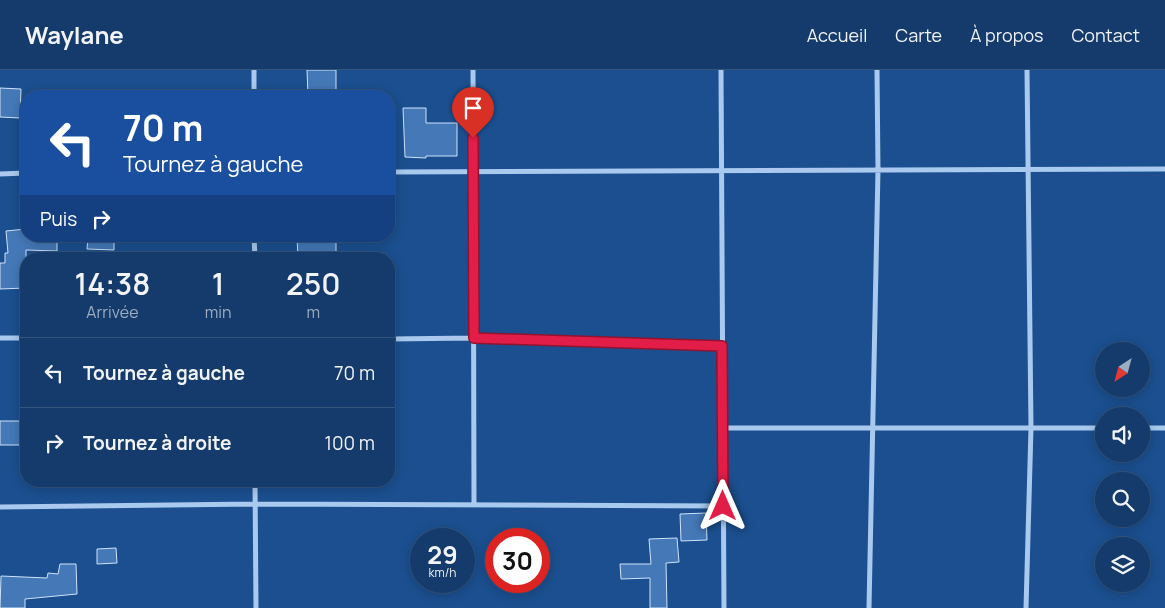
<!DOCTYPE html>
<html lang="fr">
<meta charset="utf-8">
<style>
body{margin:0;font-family:Manrope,sans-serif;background:#214673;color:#f1f3f6;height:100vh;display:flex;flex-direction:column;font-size:19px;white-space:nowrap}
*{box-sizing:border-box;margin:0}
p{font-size:16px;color:#9dadc1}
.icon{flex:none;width:28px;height:28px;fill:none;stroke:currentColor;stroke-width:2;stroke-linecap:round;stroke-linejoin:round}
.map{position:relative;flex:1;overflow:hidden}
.side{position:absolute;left:20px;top:182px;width:375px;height:235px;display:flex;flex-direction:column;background:#143b6b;border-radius:20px;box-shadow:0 2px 12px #0003,0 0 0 1px #33557e}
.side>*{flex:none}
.top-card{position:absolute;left:20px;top:20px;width:375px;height:152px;border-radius:20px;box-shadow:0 2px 12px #0003,0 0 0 1px #33557e;background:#1a4fa0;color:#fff;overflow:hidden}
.needle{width:32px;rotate:216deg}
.tools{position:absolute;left:1095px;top:272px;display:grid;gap:10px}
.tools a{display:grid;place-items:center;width:55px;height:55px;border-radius:50%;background:#143b6b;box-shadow:0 2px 12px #0003,0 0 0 1px #33557e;font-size:25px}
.speed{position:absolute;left:410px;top:458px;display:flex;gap:10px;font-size:25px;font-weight:700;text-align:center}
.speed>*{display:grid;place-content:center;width:65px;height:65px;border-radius:50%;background:#143b6b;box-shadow:0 2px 12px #0003,0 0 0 1px #33557e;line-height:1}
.speed small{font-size:12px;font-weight:400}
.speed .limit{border:8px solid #d22;background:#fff;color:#111}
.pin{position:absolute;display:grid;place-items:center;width:42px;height:42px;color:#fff;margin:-51px -21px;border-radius:50% 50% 50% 0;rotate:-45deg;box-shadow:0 0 5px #0007}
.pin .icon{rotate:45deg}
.me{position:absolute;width:55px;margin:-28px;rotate:0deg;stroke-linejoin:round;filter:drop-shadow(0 0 4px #0008)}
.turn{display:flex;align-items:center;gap:18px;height:105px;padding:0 20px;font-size:22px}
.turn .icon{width:65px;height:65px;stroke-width:2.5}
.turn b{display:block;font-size:35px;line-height:42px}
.then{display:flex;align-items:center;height:48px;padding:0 20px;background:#0003;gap:10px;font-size:19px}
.eta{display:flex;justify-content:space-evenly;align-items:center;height:85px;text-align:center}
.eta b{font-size:30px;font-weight:600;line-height:35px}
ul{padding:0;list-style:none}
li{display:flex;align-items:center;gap:15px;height:70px;padding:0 20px;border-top:1px solid #33557e}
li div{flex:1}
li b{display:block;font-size:19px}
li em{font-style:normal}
header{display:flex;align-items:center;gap:30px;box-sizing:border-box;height:70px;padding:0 25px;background:#143b6b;border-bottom:1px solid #33557e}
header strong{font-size:24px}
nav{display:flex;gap:28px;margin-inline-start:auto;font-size:18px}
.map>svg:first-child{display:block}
</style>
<header>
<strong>Waylane</strong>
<nav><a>Accueil</a><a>Carte</a><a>À propos</a><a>Contact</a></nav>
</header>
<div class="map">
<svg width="1165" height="538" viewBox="0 0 1165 538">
<rect width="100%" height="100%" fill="#1b4f8f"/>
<path fill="#4478b7" stroke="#cfe3fa" d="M 307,0 L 336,0 L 336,26 L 308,26 Z
M 0,18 L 21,19 L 20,48 L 0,47 Z
M 403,38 L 426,38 L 426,53 L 457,53 L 457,86 L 426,86 L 426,88 L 405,87 Z
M 26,159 L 26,166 L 57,166 L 57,181 L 26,180 L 26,218 L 0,219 L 0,193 L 5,193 L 5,183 L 8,183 L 6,161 Z
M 88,166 L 114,167 L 114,180 L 87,179 Z
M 297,166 L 336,166 L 336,189 L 298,189 Z
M 0,351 L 26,351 L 26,375 L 0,375 Z
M 706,443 L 707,470 L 681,471 L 680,444 Z
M 677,468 L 679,492 L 666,493 L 667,538 L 650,538 L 650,508 L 621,509 L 620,494 L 651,494 L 649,469 Z
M 116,478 L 117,493 L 97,494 L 97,479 Z
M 60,494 L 76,494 L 77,524 L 25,529 L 25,538 L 0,538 L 1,506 L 47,508 L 48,503 L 58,504 Z"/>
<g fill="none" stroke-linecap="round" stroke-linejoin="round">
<path stroke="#a9c9ee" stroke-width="5" d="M 254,0 L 254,26
M 473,0 L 474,435
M 721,0 L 724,538
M 389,102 L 1165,99
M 0,104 L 26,103
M 254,166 L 255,189
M 0,268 L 26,268
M 389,269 L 474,268 L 722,276
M 723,358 L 1104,358
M 1141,358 L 1165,358
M 255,411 L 256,538
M 0,437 L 255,434 L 723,436
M 869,538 L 878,100 L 877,0
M 1026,538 L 1031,358 L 1027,0"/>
</g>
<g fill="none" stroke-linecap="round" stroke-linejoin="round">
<defs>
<path id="route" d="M 473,68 L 474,268 L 722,276 L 723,436"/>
</defs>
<use href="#route" stroke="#92132f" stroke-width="12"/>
<use href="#route" stroke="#e11d48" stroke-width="9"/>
</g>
</svg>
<div class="tools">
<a><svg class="needle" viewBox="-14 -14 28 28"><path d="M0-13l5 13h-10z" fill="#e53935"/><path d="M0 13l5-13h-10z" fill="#9dadc1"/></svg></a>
<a><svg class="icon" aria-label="sound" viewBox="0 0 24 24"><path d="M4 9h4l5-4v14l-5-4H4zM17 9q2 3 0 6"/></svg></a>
<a><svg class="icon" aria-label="search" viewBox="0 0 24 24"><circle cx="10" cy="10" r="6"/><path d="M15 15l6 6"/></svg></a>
<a><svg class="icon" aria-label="layers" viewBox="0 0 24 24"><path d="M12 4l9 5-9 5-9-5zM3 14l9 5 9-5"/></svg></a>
</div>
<div class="speed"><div>29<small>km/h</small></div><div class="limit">30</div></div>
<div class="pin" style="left:473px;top:68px;background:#d93025"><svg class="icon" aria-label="arrive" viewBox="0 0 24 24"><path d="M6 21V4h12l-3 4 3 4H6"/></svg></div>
<svg class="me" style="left:723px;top:436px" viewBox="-20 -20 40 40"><path d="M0-17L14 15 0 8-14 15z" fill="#e11d48" stroke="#fff" stroke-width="4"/></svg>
<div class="top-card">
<div class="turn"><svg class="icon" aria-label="left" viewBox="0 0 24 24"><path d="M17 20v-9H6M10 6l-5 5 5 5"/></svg><div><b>70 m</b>Tournez à gauche</div></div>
<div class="then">Puis<svg class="icon" aria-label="right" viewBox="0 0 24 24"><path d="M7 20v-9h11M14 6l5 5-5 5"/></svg></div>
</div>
<section class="side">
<div class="eta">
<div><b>14:38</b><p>Arrivée</p></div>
<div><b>1</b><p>min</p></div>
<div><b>250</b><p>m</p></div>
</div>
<ul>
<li><svg class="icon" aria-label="left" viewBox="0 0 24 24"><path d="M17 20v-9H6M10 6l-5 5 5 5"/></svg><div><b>Tournez à gauche</b></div><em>70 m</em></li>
<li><svg class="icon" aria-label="right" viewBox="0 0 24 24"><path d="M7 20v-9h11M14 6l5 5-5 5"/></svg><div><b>Tournez à droite</b></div><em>100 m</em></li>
</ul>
</section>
</div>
